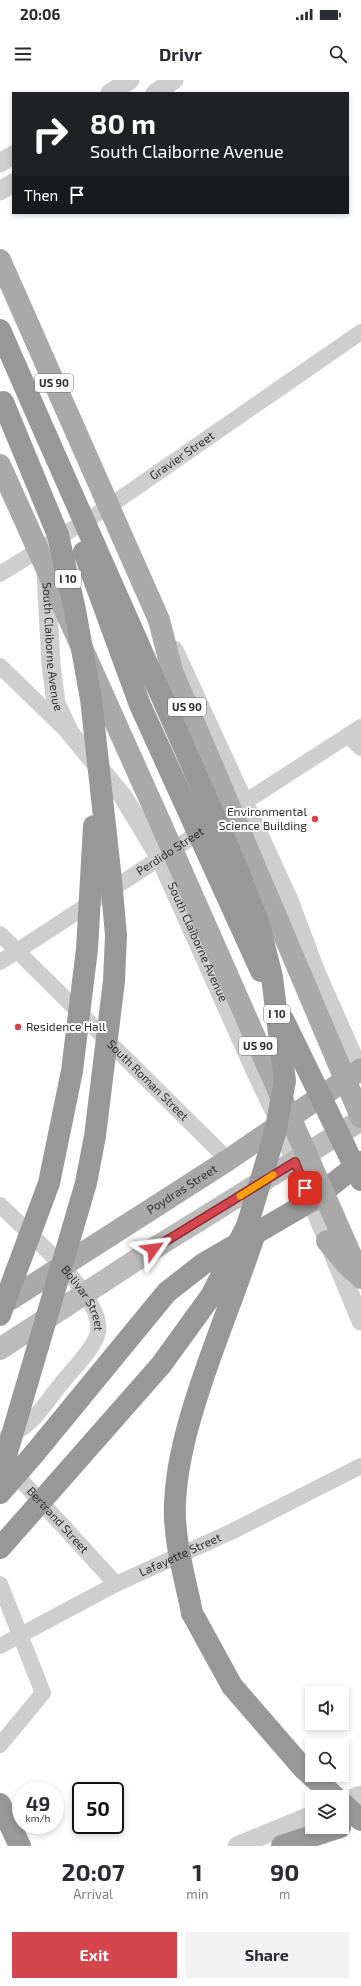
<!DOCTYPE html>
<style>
body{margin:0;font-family:"Exo 2",sans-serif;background:#f2f2f3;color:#2b2b33;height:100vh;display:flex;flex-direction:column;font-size:15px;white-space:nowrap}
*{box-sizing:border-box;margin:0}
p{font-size:13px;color:#7c7c81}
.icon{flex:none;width:22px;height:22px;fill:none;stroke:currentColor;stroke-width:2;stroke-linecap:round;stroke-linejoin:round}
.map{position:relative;height:1766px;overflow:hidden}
.sheet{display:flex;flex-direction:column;background:#fff;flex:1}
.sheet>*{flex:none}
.banner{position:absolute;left:12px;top:12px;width:337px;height:122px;border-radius:0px;box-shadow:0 2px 6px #0003;background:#202124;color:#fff;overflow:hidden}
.buttons{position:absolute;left:305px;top:1606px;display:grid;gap:8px}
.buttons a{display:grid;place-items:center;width:44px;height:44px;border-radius:0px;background:#fff;box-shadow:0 2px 6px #0003;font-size:20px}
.speed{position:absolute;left:12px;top:1702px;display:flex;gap:8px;font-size:20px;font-weight:700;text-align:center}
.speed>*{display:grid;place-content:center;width:52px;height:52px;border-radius:50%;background:#fff;box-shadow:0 2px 6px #0003;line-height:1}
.speed small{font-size:10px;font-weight:400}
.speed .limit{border:2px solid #111;border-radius:6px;background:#fff;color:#111}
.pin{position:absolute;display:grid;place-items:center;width:34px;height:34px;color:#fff;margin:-17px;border-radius:8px;box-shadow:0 2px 6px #0006}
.me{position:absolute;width:44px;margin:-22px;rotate:59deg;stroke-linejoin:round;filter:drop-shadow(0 0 3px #0008)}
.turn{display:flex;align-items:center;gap:14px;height:84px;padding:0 12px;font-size:18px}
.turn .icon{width:52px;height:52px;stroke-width:2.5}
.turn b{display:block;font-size:28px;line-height:34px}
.then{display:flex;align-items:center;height:38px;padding:0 12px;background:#0003;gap:8px;font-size:15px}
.eta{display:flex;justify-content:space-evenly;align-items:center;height:68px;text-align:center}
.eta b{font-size:24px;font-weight:700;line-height:28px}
.button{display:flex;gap:8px;margin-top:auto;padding:8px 12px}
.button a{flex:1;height:46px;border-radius:0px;background:#d5454d;color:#fff;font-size:16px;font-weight:700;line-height:46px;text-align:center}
.button a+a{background:#f2f2f3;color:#2b2b33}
.status{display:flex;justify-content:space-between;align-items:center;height:28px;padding:0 20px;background:#fff;direction:ltr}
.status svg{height:11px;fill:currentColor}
header{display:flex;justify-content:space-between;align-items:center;height:52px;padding:0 12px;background:#fff;font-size:18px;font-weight:700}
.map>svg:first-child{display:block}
</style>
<div class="status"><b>20:06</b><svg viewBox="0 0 49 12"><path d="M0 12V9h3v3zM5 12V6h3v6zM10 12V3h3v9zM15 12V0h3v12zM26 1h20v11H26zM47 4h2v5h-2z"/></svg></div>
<header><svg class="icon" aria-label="menu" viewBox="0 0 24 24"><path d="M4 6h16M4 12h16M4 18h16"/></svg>Drivr<svg class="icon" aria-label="search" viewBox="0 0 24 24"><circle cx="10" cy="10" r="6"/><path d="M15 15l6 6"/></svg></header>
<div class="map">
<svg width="361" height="1766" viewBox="0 0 361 1766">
<rect width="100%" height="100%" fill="#fff"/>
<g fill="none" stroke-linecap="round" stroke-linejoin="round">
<g stroke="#cecece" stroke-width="16">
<path id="s1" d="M 0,494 L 108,427 L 361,252"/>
<path d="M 0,586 L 66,650"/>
<path d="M 348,655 L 361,668"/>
<path d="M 234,729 L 361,647"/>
<path id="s2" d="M 0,854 L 228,1080"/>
<path id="s3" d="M 0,882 L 206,748"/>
<path id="s4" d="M 0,1125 C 24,1149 105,1217 98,1252 C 95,1268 71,1291 61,1304 C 46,1322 31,1349 7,1356"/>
<path id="s5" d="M 9,1387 L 116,1504"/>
<path d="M 0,1504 L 43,1613 L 0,1665"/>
<path id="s6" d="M 0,1566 L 116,1504 L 233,1451 L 361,1386"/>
</g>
<g stroke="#cecece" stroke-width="19">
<path d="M 110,13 L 130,0"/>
<path d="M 155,13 L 174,0"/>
<path d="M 0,83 L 13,75"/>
<path d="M 0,111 L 13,103"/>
<path id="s7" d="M 46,493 L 51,584 L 56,623 L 70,653 L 122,715 L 160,778 L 254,988 L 280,1043 L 295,1082 L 361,1241"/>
<path d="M 174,570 L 289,820 L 316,892 L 361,994"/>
<path d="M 342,1722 L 361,1715"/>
<path d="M 237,1766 L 312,1735"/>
</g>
<path stroke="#bbb" stroke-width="22" d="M 0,1269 L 153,1169 L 361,1040"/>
<g stroke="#a9a9a9" stroke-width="22">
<path d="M 0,180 L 159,540 L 172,591 L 223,711"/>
<path d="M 0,385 L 156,733"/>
<path d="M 327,1161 L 349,1187 L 359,1195"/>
<path id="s8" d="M 11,1219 L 228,1080 L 361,989"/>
</g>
<path stroke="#989898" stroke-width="22" d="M 0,250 L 46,355
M 34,1374 L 167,1212 L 203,1184 L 311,1121 L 361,1082
M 192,1533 L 232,1606 L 303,1688 L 335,1717
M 0,1724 L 20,1766
M 282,1766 L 340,1747"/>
<path stroke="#a9a9a9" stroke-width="22" d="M 223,711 L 361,1037
M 156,733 L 361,1198"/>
<path stroke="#989898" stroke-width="22" d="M 84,472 L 140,625 L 261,891
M 284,941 L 361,1100
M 0,1235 L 49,1103 L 72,991 L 87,869 L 94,746
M 0,1396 L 86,1103 L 95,1056 L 114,901 L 116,855 L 111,800 L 91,619 L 75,530 L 58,455 L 3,322
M 0,1413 L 34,1374
M 0,1468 L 161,1285 L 211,1216 L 247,1146 L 275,1053 L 285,1001 L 272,897 L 259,845 L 234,781 L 176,649 L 46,355
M 192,1533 C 185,1497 173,1459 175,1422 C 177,1382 188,1343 201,1304 C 218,1253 239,1202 256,1150
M 342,1723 L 361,1740"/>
</g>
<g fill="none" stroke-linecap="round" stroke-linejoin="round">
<defs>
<path id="route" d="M 153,1169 L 295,1082 L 305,1108"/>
</defs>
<use href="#route" stroke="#8a2d32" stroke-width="10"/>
<use href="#route" stroke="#d5454d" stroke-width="7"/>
<path stroke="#f59e0b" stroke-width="7" d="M 240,1116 L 273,1095"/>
</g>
<g fill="#d5454d" stroke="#fff" stroke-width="1.5">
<circle cx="315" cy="739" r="4"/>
<circle cx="18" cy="947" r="4"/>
</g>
<g text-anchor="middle" stroke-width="4" stroke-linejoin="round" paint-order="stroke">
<g fill="#fff" stroke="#6f6f6f" stroke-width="1">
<rect x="35" y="294" width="38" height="18" rx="3"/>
<rect x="55" y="490" width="26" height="18" rx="3"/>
<rect x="168" y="618" width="38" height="18" rx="3"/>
<rect x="264" y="925" width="26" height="18" rx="3"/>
<rect x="239" y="957" width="38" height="18" rx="3"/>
</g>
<g font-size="11" font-weight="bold" fill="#313131">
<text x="54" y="307">US 90</text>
<text x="68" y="503">I 10</text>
<text x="187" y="631">US 90</text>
<text x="277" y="938">I 10</text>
<text x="258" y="970">US 90</text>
</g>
<g font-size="12" fill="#313131" stroke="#fff">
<text dy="4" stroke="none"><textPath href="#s1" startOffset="217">Gravier Street</textPath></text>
<text dy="4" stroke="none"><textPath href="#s7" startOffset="74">South Claiborne Avenue</textPath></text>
<text dy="4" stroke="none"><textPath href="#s3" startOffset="203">Perdido Street</textPath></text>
<text dy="4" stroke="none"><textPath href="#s7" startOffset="410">South Claiborne Avenue</textPath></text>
<text dy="4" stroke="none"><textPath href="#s2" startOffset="208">South Roman Street</textPath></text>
<text dy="4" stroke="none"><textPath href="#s8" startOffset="203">Poydras Street</textPath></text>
<text dy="4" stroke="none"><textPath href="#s4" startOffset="126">Bolivar Street</textPath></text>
<text dy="4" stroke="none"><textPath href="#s5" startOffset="72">Bertrand Street</textPath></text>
<text dy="4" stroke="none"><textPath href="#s6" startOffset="202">Lafayette Street</textPath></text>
</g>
<g font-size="12" fill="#313131" stroke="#fff" text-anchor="end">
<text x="307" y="736">Environmental<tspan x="307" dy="14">Science Building</tspan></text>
<text x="26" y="951" text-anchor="start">Residence Hall</text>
</g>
</g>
</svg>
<div class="buttons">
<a><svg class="icon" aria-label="sound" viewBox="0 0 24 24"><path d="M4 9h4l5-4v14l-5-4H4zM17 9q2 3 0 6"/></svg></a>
<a><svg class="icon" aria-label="search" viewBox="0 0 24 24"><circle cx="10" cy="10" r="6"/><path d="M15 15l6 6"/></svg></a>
<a><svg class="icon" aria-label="layers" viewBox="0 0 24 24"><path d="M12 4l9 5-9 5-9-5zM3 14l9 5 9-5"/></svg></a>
</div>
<div class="speed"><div>49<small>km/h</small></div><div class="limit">50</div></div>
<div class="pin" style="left:305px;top:1108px;background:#d93025"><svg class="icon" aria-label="arrive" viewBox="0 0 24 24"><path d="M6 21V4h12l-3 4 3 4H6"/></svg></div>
<svg class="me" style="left:153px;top:1169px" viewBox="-20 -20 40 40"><path d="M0-17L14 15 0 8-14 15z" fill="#d5454d" stroke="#fff" stroke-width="4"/></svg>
<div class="banner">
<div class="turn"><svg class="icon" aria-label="right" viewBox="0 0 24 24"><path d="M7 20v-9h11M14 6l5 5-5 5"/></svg><div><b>80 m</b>South Claiborne Avenue</div></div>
<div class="then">Then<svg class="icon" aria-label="arrive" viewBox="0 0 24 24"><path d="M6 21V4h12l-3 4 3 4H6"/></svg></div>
</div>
</div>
<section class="sheet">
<div class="eta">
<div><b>20:07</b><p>Arrival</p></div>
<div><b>1</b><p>min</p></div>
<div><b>90</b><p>m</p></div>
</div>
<div class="button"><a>Exit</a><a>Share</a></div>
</section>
